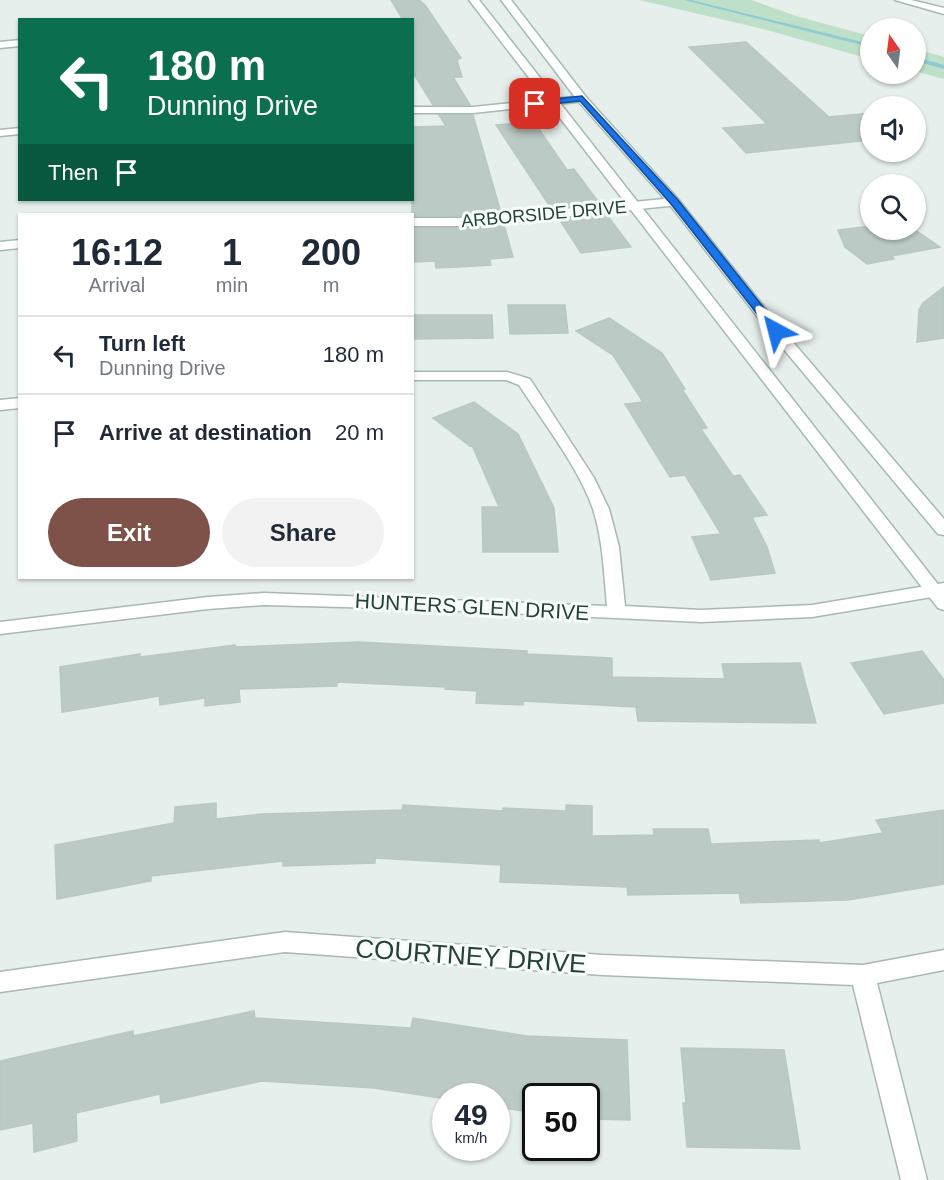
<!DOCTYPE html>
<style>
body{margin:0;font-family:Arial,sans-serif;background:#f2f2f3;color:#1f2937;height:100vh;display:flex;flex-direction:column;font-size:22px;white-space:nowrap}
*{box-sizing:border-box;margin:0}
p{font-size:20px;color:#747a83}
.icon{flex:none;width:33px;height:33px;fill:none;stroke:currentColor;stroke-width:2;stroke-linecap:round;stroke-linejoin:round}
.map{position:relative;flex:1;overflow:hidden}
.sheet{position:absolute;left:18px;top:213px;width:396px;height:366px;display:flex;flex-direction:column;background:#fff;border-radius:0px;box-shadow:0 2px 4px #0004}
.sheet>*{flex:none}
.banner{position:absolute;left:18px;top:18px;width:396px;height:183px;border-radius:0px;box-shadow:0 2px 4px #0004;background:#0b6e4f;color:#fff;overflow:hidden}
.needle{width:39px;rotate:346deg}
.controls{position:absolute;left:860px;top:18px;display:grid;gap:12px}
.controls a{display:grid;place-items:center;width:66px;height:66px;border-radius:50%;background:#fff;box-shadow:0 2px 4px #0004;font-size:30px}
.speed{position:absolute;left:432px;top:1083px;display:flex;gap:12px;font-size:30px;font-weight:700;text-align:center}
.speed>*{display:grid;place-content:center;width:78px;height:78px;border-radius:50%;background:#fff;box-shadow:0 2px 4px #0004;line-height:1}
.speed small{font-size:15px;font-weight:400}
.speed .limit{border:3px solid #111;border-radius:9px;background:#fff;color:#111}
.pin{position:absolute;display:grid;place-items:center;width:51px;height:51px;color:#fff;margin:-26px;border-radius:12px;box-shadow:0 3px 9px #0006}
.me{position:absolute;width:66px;margin:-33px;rotate:322deg;stroke-linejoin:round;filter:drop-shadow(0 0 4px #0008)}
.turn{display:flex;align-items:center;gap:21px;height:126px;padding:0 30px;font-size:27px}
.turn .icon{width:78px;height:78px;stroke-width:2.5}
.turn b{display:block;font-size:42px;line-height:51px}
.then{display:flex;align-items:center;height:57px;padding:0 30px;background:#0003;gap:12px;font-size:22px}
.eta{display:flex;justify-content:space-evenly;align-items:center;height:102px;text-align:center}
.eta b{font-size:36px;font-weight:800;line-height:42px}
.button{display:flex;gap:12px;margin-top:auto;padding:12px 30px}
.button a{flex:1;height:69px;border-radius:36px;background:#7f5249;color:#fff;font-size:24px;font-weight:800;line-height:69px;text-align:center}
.button a+a{background:#f2f2f3;color:#1f2937}
ul{padding:0;list-style:none}
li{display:flex;align-items:center;gap:18px;height:78px;padding:0 30px;border-top:2px solid #e0e1e3}
li div{flex:1}
li b{display:block;font-size:22px}
li em{font-style:normal}
.map>svg:first-child{display:block}
</style>
<div class="map">
<svg width="944" height="1180" viewBox="0 0 944 1180">
<rect width="100%" height="100%" fill="#e6efeb"/>
<path fill="#bfe0c8" d="M 639,0 L 751,0 L 796,16 L 870,36 L 870,59 L 763,29 Z
M 915,49 L 944,57 L 944,79 L 915,71 Z"/>
<g fill="none" stroke-linecap="round" stroke-linejoin="round">
<path fill="#8ec9d4" fill-rule="evenodd" d="M 684,0 L 691,0 L 870,44 L 870,47 Z
M 915,57 L 944,65 L 944,69 L 915,61 Z"/>
</g>
<path fill="#bbcac4" stroke="#b8c9c2" stroke-width="1.5" d="M 391,0 L 419,0 L 425,5 L 461,58 L 457,60 L 462,77 L 453,77 L 470,105 L 433,105 L 412,71 L 412,20 L 403,20 Z
M 746,42 L 829,117 L 870,113 L 870,140 L 746,153 L 723,128 L 767,124 L 689,47 Z
M 439,115 L 473,115 L 501,213 L 473,216 L 412,216 L 412,127 L 446,126 Z
M 534,122 L 567,170 L 574,169 L 599,203 L 551,208 L 496,125 Z
M 607,215 L 631,247 L 581,253 L 559,219 Z
M 504,225 L 513,257 L 490,259 L 491,265 L 459,267 L 436,268 L 435,261 L 412,262 L 412,228 L 473,228 Z
M 870,226 L 870,230 L 915,230 L 940,247 L 892,256 L 894,259 L 867,264 L 845,247 L 838,230 Z
M 944,287 L 944,338 L 917,342 L 919,310 L 923,303 Z
M 508,305 L 565,305 L 568,333 L 510,334 Z
M 412,315 L 492,315 L 493,338 L 412,339 Z
M 609,318 L 662,353 L 685,389 L 682,389 L 707,428 L 701,429 L 733,476 L 740,475 L 767,515 L 752,517 L 767,547 L 775,573 L 711,580 L 692,537 L 721,534 L 685,475 L 670,477 L 625,404 L 643,402 L 613,355 L 576,331 Z
M 474,402 L 518,434 L 554,508 L 558,552 L 483,552 L 482,507 L 499,507 L 472,445 L 470,446 L 433,418 Z
M 359,642 L 527,651 L 527,654 L 612,658 L 612,677 L 725,679 L 722,664 L 800,663 L 816,723 L 638,721 L 636,707 L 523,701 L 523,705 L 476,703 L 477,691 L 445,689 L 446,687 L 337,682 L 337,686 L 239,689 L 240,702 L 205,706 L 205,698 L 160,705 L 159,696 L 62,712 L 60,667 L 140,654 L 140,657 L 235,645 L 236,647 Z
M 922,651 L 944,680 L 944,703 L 884,714 L 851,663 Z
M 216,803 L 216,819 L 262,814 L 402,810 L 403,805 L 503,811 L 503,808 L 566,811 L 566,805 L 592,806 L 592,836 L 654,835 L 653,829 L 708,829 L 711,844 L 819,840 L 819,843 L 883,833 L 876,820 L 944,810 L 944,884 L 848,900 L 741,903 L 739,893 L 628,895 L 627,887 L 500,882 L 501,865 L 375,858 L 375,863 L 283,866 L 283,861 L 151,876 L 151,881 L 57,899 L 55,845 L 174,823 L 175,807 Z
M 254,1011 L 255,1018 L 411,1028 L 413,1018 L 527,1036 L 627,1040 L 630,1120 L 592,1119 L 592,1096 L 536,1096 L 536,1113 L 496,1107 L 496,1096 L 446,1096 L 446,1099 L 374,1088 L 262,1081 L 161,1103 L 160,1094 L 76,1113 L 77,1141 L 34,1152 L 33,1123 L 0,1130 L 0,1061 L 133,1031 L 133,1036 Z
M 681,1048 L 784,1050 L 800,1149 L 687,1147 L 683,1103 L 686,1103 Z"/>
<g fill="none" stroke-linecap="round" stroke-linejoin="round">
<defs>
<path id="minor" d="M 895,0 L 911,0 L 944,8 L 944,14 Z
M 20,40 L 20,46 L 0,48 L 0,42 Z
M 582,96 L 587,99 L 586,101 L 473,113 L 412,113 L 412,107 L 473,107 Z
M 20,128 L 20,134 L 0,136 L 0,130 Z
M 674,198 L 680,202 L 678,205 L 473,226 L 412,226 L 412,218 L 473,218 Z
M 20,240 L 20,248 L 0,250 L 0,242 Z
M 412,372 L 507,372 L 530,379 L 594,478 L 609,509 L 619,547 L 625,606 L 701,610 L 812,605 L 944,583 L 944,595 L 812,617 L 701,622 L 421,609 L 264,605 L 208,609 L 0,634 L 0,622 L 208,597 L 264,593 L 607,606 C 604,574 603,540 593,509 C 579,468 543,422 519,385 L 506,380 L 412,380 Z
M 20,398 L 20,408 L 0,410 L 0,400 Z
M 285,932 L 603,955 L 863,965 L 944,950 L 944,970 L 877,983 L 927,1180 L 901,1180 L 853,985 L 603,975 L 285,952 L 0,992 L 0,972 Z"/>
<path id="secondary" d="M 469,0 L 479,0 L 944,592 L 944,610 L 938,608 Z
M 501,0 L 511,0 L 586,97 L 678,199 L 781,328 L 944,519 L 944,535 L 938,534 L 771,334 L 670,205 L 578,101 Z"/>
</defs>
<use href="#minor" stroke="#a8b8b2" stroke-width="3"/>
<use href="#secondary" stroke="#a4bbb3" stroke-width="3"/>
<use href="#minor" fill="#fff" fill-rule="evenodd"/>
<use href="#secondary" fill="#fff" fill-rule="evenodd"/>
</g>
<path fill="#1a73e8" stroke="#114b97" stroke-width="1.5" d="M 582,96 L 678,200 L 780,328 L 780,333 L 772,333 L 671,204 L 580,101 L 535,106 L 531,104 L 535,101 Z"/>
<g text-anchor="middle" stroke-width="6" stroke-linejoin="round" paint-order="stroke">
<g font-size="18" fill="#24423a" stroke="#f7fbf9">
<text transform="translate(544 214) rotate(-5)" y="6">ARBORSIDE DRIVE</text>
</g>
<g font-size="21" fill="#24423a" stroke="#f7fbf9">
<text transform="translate(472 607) rotate(3)" y="7">HUNTERS GLEN DRIVE</text>
</g>
<g font-size="26" fill="#24423a" stroke="#f7fbf9">
<text transform="translate(471 956) rotate(4)" y="9">COURTNEY DRIVE</text>
</g>
</g>
</svg>
<div class="controls">
<a><svg class="needle" viewBox="-14 -14 28 28"><path d="M0-13l5 13h-10z" fill="#e53935"/><path d="M0 13l5-13h-10z" fill="#747a83"/></svg></a>
<a><svg class="icon" aria-label="sound" viewBox="0 0 24 24"><path d="M4 9h4l5-4v14l-5-4H4zM17 9q2 3 0 6"/></svg></a>
<a><svg class="icon" aria-label="search" viewBox="0 0 24 24"><circle cx="10" cy="10" r="6"/><path d="M15 15l6 6"/></svg></a>
</div>
<div class="speed"><div>49<small>km/h</small></div><div class="limit">50</div></div>
<div class="pin" style="left:535px;top:104px;background:#d93025"><svg class="icon" aria-label="arrive" viewBox="0 0 24 24"><path d="M6 21V4h12l-3 4 3 4H6"/></svg></div>
<svg class="me" style="left:776px;top:331px" viewBox="-20 -20 40 40"><path d="M0-17L14 15 0 8-14 15z" fill="#1a73e8" stroke="#fff" stroke-width="4"/></svg>
<div class="banner">
<div class="turn"><svg class="icon" aria-label="left" viewBox="0 0 24 24"><path d="M17 20v-9H6M10 6l-5 5 5 5"/></svg><div><b>180 m</b>Dunning Drive</div></div>
<div class="then">Then<svg class="icon" aria-label="arrive" viewBox="0 0 24 24"><path d="M6 21V4h12l-3 4 3 4H6"/></svg></div>
</div>
<section class="sheet">
<div class="eta">
<div><b>16:12</b><p>Arrival</p></div>
<div><b>1</b><p>min</p></div>
<div><b>200</b><p>m</p></div>
</div>
<ul>
<li><svg class="icon" aria-label="left" viewBox="0 0 24 24"><path d="M17 20v-9H6M10 6l-5 5 5 5"/></svg><div><b>Turn left</b><p>Dunning Drive</p></div><em>180 m</em></li>
<li><svg class="icon" aria-label="arrive" viewBox="0 0 24 24"><path d="M6 21V4h12l-3 4 3 4H6"/></svg><div><b>Arrive at destination</b></div><em>20 m</em></li>
</ul>
<div class="button"><a>Exit</a><a>Share</a></div>
</section>
</div>
